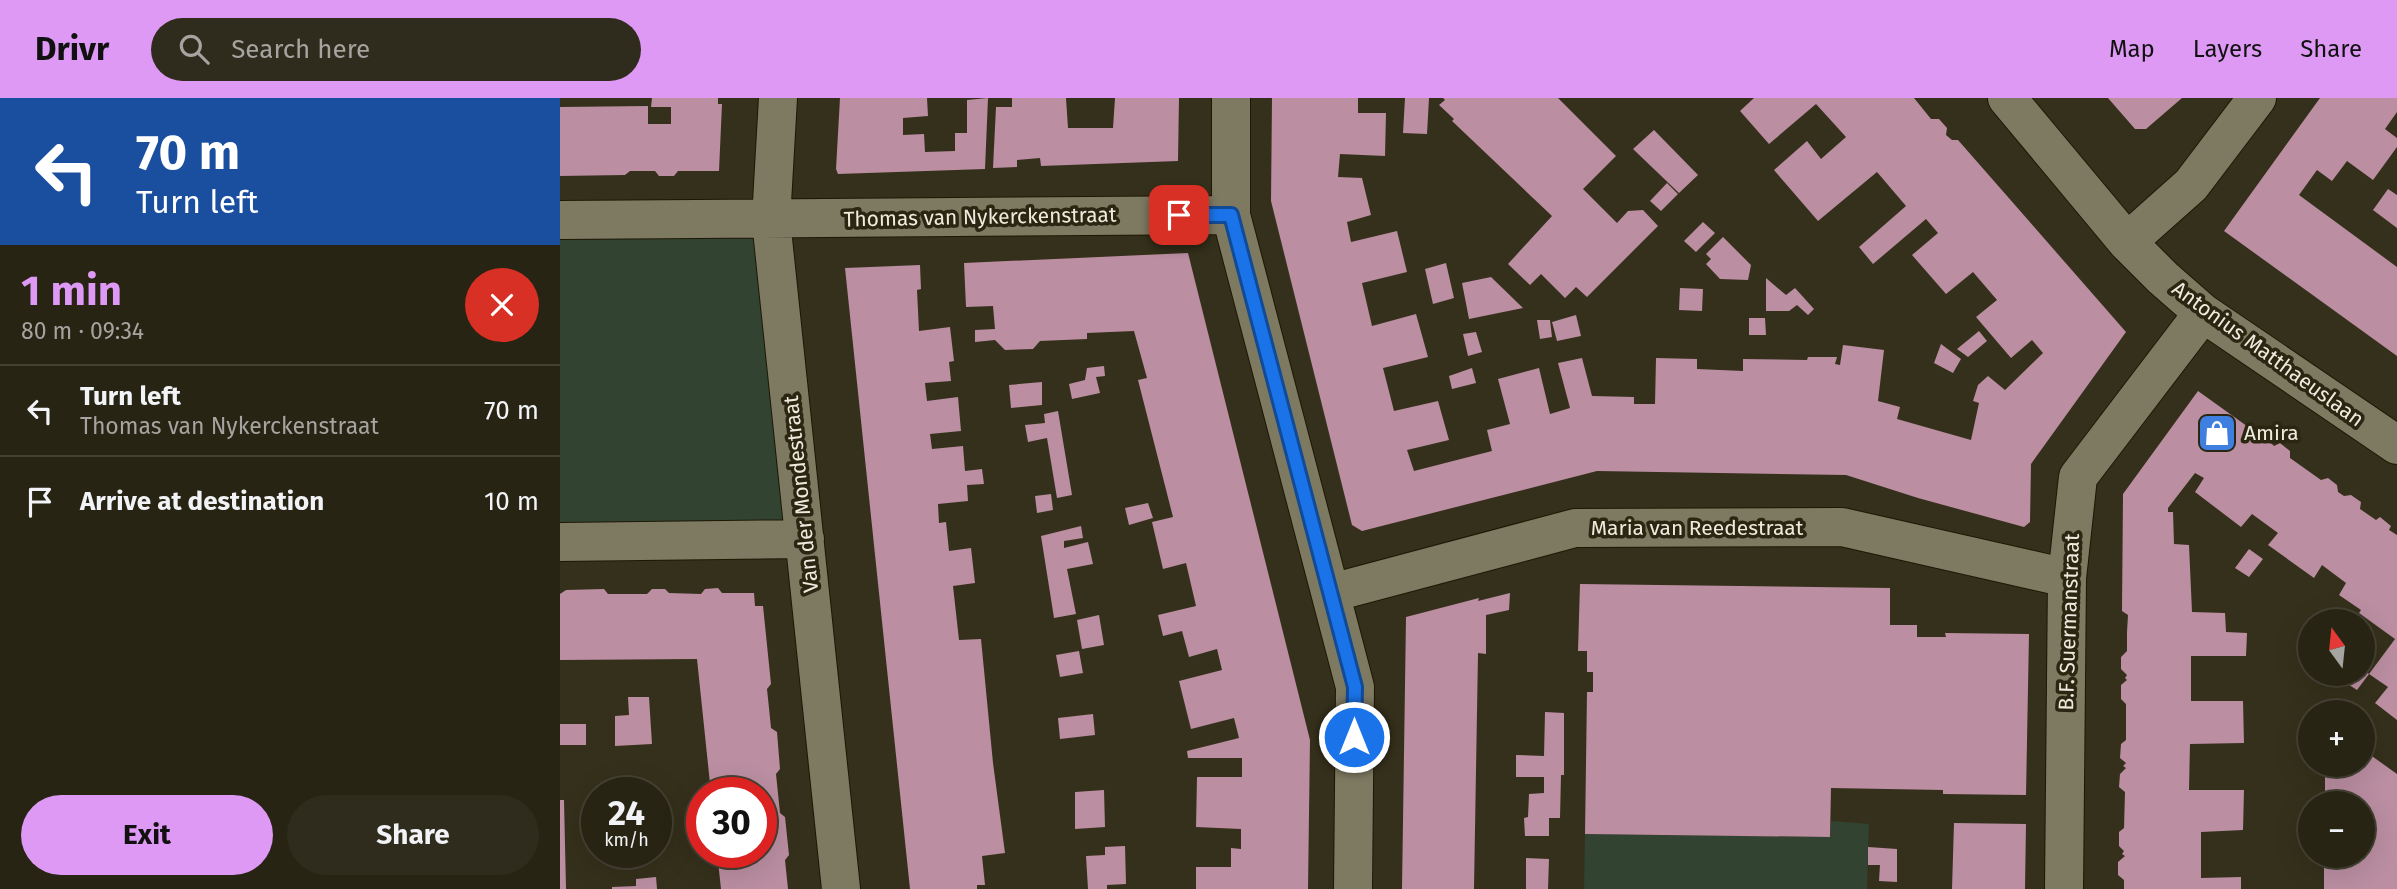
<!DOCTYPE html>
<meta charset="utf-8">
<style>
body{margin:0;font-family:"Fira Sans",sans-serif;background:#302c1d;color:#f1f3f6;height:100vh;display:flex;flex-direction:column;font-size:26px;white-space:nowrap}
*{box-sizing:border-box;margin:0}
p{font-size:23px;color:#a5a4a0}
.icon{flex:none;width:38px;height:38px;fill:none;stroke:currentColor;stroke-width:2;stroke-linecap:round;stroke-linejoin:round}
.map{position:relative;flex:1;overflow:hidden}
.sheet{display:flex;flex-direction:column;background:#282414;width:560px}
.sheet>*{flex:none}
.guide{background:#1a4fa0;color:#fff;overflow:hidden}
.needle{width:46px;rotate:345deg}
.buttons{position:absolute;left:1738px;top:511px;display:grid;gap:14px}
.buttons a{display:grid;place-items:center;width:77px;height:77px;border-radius:50%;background:#282414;box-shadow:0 7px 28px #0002,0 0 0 2px #444134;font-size:35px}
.speed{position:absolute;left:21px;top:679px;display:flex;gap:14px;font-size:35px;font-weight:700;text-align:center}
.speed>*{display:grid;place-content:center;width:91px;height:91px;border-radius:50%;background:#282414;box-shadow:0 7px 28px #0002,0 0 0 2px #444134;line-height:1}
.speed small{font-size:18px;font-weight:400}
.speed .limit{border:10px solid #d22;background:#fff;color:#111}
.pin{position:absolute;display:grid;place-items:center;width:60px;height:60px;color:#fff;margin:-30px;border-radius:14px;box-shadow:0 4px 10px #0006}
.me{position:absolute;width:77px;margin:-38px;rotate:0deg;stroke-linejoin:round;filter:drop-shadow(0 0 5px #0008)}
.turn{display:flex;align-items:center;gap:24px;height:147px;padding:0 21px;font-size:32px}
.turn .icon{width:91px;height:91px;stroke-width:2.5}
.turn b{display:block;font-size:49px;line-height:60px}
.round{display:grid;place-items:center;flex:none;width:74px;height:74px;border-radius:37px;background:#302c1d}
.summary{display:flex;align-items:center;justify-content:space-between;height:119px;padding:0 21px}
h1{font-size:42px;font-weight:700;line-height:52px;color:#dd99f3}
.button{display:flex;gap:14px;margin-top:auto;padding:14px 21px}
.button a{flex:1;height:80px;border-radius:42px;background:#dd99f3;color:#111;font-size:28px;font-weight:700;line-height:80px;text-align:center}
.button a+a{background:#302c1d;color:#f1f3f6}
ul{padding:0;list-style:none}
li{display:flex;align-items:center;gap:21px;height:91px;padding:0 21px;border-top:2px solid #444134}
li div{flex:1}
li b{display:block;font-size:26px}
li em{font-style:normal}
header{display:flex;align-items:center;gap:42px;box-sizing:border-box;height:98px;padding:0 35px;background:#dd99f3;color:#111}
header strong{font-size:33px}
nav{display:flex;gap:38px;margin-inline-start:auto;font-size:24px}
.search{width:490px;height:63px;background:#302c1d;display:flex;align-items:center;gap:18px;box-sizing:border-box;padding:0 24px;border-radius:38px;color:#a5a4a0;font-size:26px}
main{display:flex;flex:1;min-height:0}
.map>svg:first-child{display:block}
</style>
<header>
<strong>Drivr</strong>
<div class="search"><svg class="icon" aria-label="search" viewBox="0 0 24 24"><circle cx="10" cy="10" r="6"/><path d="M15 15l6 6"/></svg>Search here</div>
<nav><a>Map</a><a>Layers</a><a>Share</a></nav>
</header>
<main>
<section class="sheet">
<div class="guide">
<div class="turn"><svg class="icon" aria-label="left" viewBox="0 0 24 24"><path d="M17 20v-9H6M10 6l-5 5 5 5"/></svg><div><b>70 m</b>Turn left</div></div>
</div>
<div class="summary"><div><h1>1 min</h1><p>80 m · 09:34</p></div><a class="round" style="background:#d93025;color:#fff"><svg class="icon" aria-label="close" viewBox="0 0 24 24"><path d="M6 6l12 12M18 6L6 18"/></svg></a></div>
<ul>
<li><svg class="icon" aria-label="left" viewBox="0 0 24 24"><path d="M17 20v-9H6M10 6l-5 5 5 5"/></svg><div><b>Turn left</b><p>Thomas van Nykerckenstraat</p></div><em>70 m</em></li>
<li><svg class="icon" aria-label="arrive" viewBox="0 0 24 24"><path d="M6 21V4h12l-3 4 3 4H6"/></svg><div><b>Arrive at destination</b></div><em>10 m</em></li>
</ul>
<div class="button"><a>Exit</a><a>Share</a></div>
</section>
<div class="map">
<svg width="1837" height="791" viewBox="0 0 1837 791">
<rect width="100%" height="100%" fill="#35301b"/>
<path fill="#324331" d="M 211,122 L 245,441 L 0,444 L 0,123 Z
M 1271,723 L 1309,726 L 1307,791 L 1024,791 L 1025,736 L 1270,739 Z"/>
<path fill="#bb8ea2" d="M 92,0 L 158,0 L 158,6 L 162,6 L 159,73 L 118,73 L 114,78 L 99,78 L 95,73 L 70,73 L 65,77 L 0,78 L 0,9 L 88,8 L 88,26 L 111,26 L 111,9 L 91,9 Z
M 280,0 L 367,0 L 368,18 L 343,20 L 343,37 L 364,36 L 365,54 L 395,53 L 395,35 L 407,35 L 407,2 L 428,0 L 425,71 L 278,76 L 276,71 Z
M 452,0 L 506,0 L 508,30 L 553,30 L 555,0 L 619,0 L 618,63 L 481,68 L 480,60 L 457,62 L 457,69 L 433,70 L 436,9 L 452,9 Z
M 712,0 L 798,0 L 798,15 L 826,15 L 825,58 L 780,56 L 778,79 L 802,80 L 811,117 L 787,124 L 791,144 L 837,133 L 847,174 L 802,185 L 812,228 L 856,216 L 868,259 L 823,270 L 834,313 L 878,303 L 889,342 L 847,352 L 854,373 L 932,353 L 927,332 L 950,326 L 938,281 L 979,270 L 990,316 L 1010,310 L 998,265 L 1022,260 L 1032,298 L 1074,299 L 1074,306 L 1095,306 L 1096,260 L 1137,261 L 1137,271 L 1183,273 L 1183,261 L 1247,262 L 1248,259 L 1277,259 L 1275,266 L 1280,267 L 1283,247 L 1324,252 L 1318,303 L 1340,309 L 1337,321 L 1411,342 L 1419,305 L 1413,303 L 1418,287 L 1428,278 L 1445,292 L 1483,255 L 1472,242 L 1451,260 L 1416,219 L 1437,202 L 1413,174 L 1386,196 L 1352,157 L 1378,135 L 1366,121 L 1313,166 L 1299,149 L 1346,108 L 1317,74 L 1258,123 L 1214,72 L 1247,43 L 1261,61 L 1286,39 L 1256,6 L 1209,46 L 1180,13 L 1194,0 L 1354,0 L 1371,21 L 1379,21 L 1387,30 L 1386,37 L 1392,42 L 1398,42 L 1566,234 L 1471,366 L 1470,424 L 1464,429 L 1358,400 L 1286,377 L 1037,373 L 802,433 L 792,427 L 711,103 Z
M 845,0 L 869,0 L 867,36 L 843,35 Z
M 883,0 L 998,0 L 1056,58 L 1023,91 L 1057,125 L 1068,113 L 1083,112 L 1098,128 L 1027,199 L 1016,189 L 1005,200 L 981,176 L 970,187 L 948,166 L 992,118 L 892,23 L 894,21 L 879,7 L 885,2 Z
M 1548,0 L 1622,0 L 1586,31 L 1575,31 Z
M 1760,0 L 1837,0 L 1837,14 L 1825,31 L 1837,40 L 1837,49 L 1813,82 L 1787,63 L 1772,83 L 1757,72 L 1739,97 L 1837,169 L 1837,258 L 1664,133 Z
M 1094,32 L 1138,77 L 1119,95 L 1073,51 Z
M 1107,85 L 1118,96 L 1101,113 L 1090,103 Z
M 1828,91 L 1837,97 L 1837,130 L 1813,112 Z
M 1143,124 L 1155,135 L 1136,154 L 1124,143 Z
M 1163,139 L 1191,167 L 1188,182 L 1160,181 L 1146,166 L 1151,161 L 1146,156 Z
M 628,155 L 750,642 L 748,791 L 636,791 L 636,769 L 671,769 L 671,750 L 681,751 L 681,731 L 636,729 L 637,679 L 682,679 L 682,660 L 628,660 L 627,653 L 679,640 L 674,620 L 631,631 L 619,583 L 662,572 L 657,551 L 629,559 L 622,533 L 603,538 L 598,517 L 636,508 L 626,465 L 603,471 L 592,424 L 613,419 L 578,282 L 587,280 L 574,233 L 527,235 L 527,241 L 480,243 L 473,251 L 445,252 L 435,242 L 415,244 L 415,232 L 435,231 L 433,208 L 406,209 L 404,165 Z
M 886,165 L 894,200 L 873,206 L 865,171 Z
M 360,167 L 361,191 L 357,192 L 359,233 L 390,229 L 394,263 L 389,264 L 391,283 L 365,285 L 367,303 L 398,299 L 401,333 L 370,336 L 372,351 L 403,348 L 405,373 L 422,371 L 424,386 L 407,387 L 408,403 L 378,406 L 379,425 L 386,424 L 389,453 L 411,450 L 415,485 L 393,488 L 399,542 L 421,541 L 433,665 L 445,755 L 422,758 L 425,787 L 417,787 L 417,791 L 350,791 L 285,170 Z
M 931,179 L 963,210 L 909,221 L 902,185 Z
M 1206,180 L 1226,197 L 1235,190 L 1254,211 L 1248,217 L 1237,207 L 1229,213 L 1206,213 Z
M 1120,190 L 1143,191 L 1142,213 L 1119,212 Z
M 1016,217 L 1021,238 L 997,243 L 992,224 Z
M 1189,220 L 1205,220 L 1206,237 L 1189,237 Z
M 977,222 L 990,222 L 992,239 L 980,241 Z
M 1419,233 L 1427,243 L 1408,259 L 1397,251 Z
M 916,234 L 922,254 L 908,258 L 903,236 Z
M 1381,246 L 1401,261 L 1393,275 L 1374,265 Z
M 544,268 L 545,278 L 536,279 L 540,295 L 512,301 L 509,286 L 525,282 L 527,270 Z
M 912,270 L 916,285 L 892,291 L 889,278 Z
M 482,284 L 482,307 L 451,310 L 449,287 Z
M 1638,293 L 1691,331 L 1698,329 L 1707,336 L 1708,343 L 1712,346 L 1714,348 L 1720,345 L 1730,353 L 1730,360 L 1761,382 L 1768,380 L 1777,387 L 1778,394 L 1784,398 L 1791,397 L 1801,404 L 1800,411 L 1816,422 L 1820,419 L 1831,428 L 1829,432 L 1837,437 L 1837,622 L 1815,605 L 1828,589 L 1809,576 L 1835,541 L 1799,515 L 1801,512 L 1779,497 L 1786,485 L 1762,467 L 1754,480 L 1708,447 L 1718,435 L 1692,416 L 1681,429 L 1635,394 L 1644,380 L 1635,375 L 1608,410 L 1608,414 L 1613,414 L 1614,446 L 1629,447 L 1632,514 L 1665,515 L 1666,534 L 1687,535 L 1686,558 L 1631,558 L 1631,603 L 1683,603 L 1684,645 L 1630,646 L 1629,692 L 1684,692 L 1683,732 L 1641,734 L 1641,780 L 1681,779 L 1681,791 L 1564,791 L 1564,782 L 1558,777 L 1558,764 L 1565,758 L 1562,756 L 1564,753 L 1559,748 L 1559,734 L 1564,730 L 1565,694 L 1559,689 L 1560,676 L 1566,670 L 1563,668 L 1566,665 L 1560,660 L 1561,646 L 1566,642 L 1566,606 L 1561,601 L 1561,587 L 1567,582 L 1565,580 L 1567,577 L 1561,571 L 1561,559 L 1567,553 L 1567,534 L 1568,517 L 1562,513 L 1563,396 Z
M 498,313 L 512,397 L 497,400 L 487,340 L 468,344 L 465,327 L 485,325 L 484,316 Z
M 491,396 L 493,412 L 477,415 L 475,398 Z
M 588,405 L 593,420 L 569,427 L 565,410 Z
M 521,428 L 523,440 L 504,443 L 504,450 L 528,444 L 533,466 L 507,471 L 516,516 L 494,520 L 481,438 Z
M 1689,451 L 1703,461 L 1689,479 L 1675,470 Z
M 1020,486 L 1330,490 L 1330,527 L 1357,527 L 1357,539 L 1386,539 L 1385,535 L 1469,536 L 1466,697 L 1383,696 L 1383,692 L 1271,690 L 1270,739 L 1025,736 L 1027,594 L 1033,594 L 1033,574 L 1027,574 L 1027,553 L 1018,553 Z
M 158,490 L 162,495 L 194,495 L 195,508 L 203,508 L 211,586 L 207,591 L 209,610 L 211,630 L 217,634 L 220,671 L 216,676 L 220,715 L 225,719 L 229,757 L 225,762 L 228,791 L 161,791 L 157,754 L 201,754 L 201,695 L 151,695 L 137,561 L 0,562 L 0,496 L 6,492 L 44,491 L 48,496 L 87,496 L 92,491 L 105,491 L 109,495 L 141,496 L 145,491 Z
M 950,495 L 949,512 L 926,517 L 926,556 L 918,555 L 914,791 L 842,791 L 846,519 L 919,500 L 918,503 Z
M 539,517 L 544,547 L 522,551 L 517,522 Z
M 519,553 L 523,575 L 500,579 L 496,557 Z
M 1802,570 L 1809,576 L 1797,592 L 1772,576 L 1802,576 Z
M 68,599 L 89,599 L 92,646 L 55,648 L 55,618 L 69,617 Z
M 985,614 L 1004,615 L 1004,677 L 1001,677 L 1000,720 L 989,720 L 989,738 L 965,738 L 964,720 L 968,719 L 969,696 L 984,695 L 984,679 L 956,679 L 956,657 L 984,658 Z
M 533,616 L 535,637 L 500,641 L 498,620 Z
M 0,626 L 26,626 L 26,647 L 0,647 Z
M 1802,651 L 1837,676 L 1837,791 L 1764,791 L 1764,758 L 1802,758 L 1802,705 L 1765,705 L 1765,667 L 1802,667 Z
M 544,692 L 545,729 L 515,731 L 515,694 Z
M 0,702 L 4,702 L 6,791 L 0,791 Z
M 1394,725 L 1466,726 L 1465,791 L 1392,791 Z
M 565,748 L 566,786 L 547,787 L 547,791 L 528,791 L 526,758 L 545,757 L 545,749 Z
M 1308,749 L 1337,751 L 1337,784 L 1319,783 L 1320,767 L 1308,767 Z
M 966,760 L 989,761 L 988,791 L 966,791 Z
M 96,779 L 97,791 L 52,791 L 52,789 L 76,788 L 76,781 Z"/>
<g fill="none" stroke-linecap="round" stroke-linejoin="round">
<defs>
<path id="minor" d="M 218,0 L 211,122 L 281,791
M 671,0 L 671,117 L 795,589 L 793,791
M 1447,0 L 1567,144 L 1603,180 L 1643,215 L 1837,347
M 0,122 L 671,117
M 1567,144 L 1631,87 L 1697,0
M 0,444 L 245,441
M 771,495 L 1015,430 L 1282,429 L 1507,480
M 1504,791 L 1507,480 L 1518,379 L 1643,215"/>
</defs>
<use href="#minor" stroke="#1d1804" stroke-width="40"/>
<use href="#minor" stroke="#7e7961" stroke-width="38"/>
</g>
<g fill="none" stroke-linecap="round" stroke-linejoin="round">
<defs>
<path id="route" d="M 619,117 L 671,117 L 795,589 L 794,639"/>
</defs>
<use href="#route" stroke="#114b97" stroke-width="18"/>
<use href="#route" stroke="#1a73e8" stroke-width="12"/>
</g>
<defs>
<symbol id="shop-square" viewBox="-11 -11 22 22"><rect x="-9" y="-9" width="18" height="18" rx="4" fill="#3f7fe0" stroke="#2b2611"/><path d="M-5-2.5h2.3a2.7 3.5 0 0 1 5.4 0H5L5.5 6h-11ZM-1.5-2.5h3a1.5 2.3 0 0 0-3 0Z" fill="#fff"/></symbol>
</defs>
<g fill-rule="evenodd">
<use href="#shop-square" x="1635" y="313" width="44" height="44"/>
</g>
<g text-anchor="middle" stroke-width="7" stroke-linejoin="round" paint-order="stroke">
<g font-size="21" fill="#eeebde" stroke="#2b2611">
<text transform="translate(420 119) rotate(-1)" y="7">Thomas van Nykerckenstraat</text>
<text transform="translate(1708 256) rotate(36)" y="7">Antonius Matthaeuslaan</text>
<text transform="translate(241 396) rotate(-96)" y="7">Van der Mondestraat</text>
<text x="1137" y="437">Maria van Reedestraat</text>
<text transform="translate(1509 524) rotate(-88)" y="7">B.F. Suermanstraat</text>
</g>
<g font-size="21" fill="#eeebde" stroke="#2b2611" text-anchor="start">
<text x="1684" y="342">Amira</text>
</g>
</g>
</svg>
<div class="buttons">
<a><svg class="needle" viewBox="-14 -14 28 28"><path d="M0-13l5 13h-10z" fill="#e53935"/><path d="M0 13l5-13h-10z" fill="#a5a4a0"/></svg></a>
<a>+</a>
<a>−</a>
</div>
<div class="speed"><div>24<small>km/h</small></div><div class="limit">30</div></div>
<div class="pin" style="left:619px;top:117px;background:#d93025"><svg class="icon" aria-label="arrive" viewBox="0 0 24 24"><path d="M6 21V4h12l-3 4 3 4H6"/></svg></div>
<svg class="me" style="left:794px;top:639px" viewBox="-20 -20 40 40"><circle r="17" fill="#1a73e8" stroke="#fff" stroke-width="3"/><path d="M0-11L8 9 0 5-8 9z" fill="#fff"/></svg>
</div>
</main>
